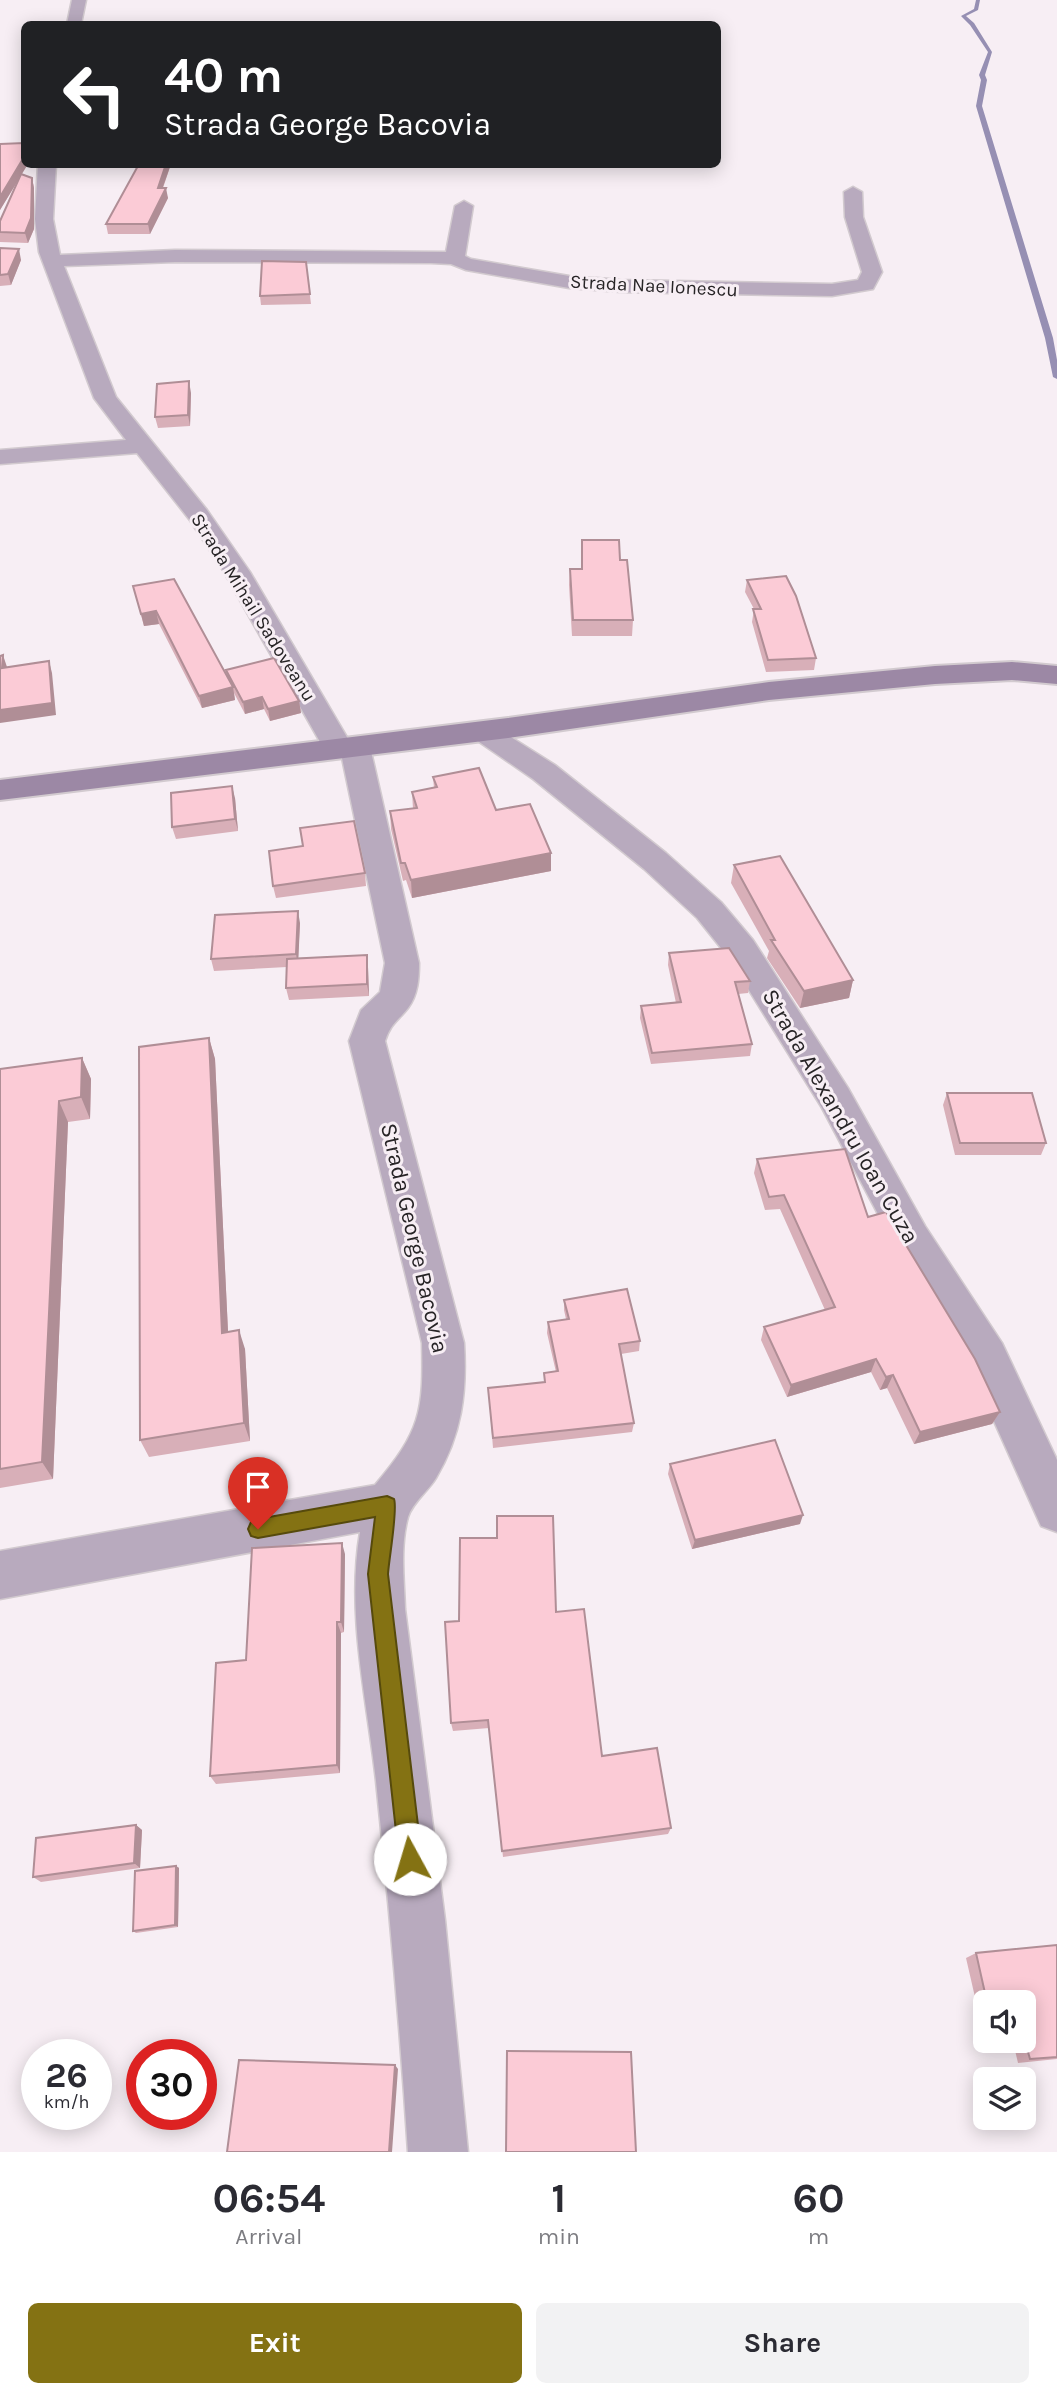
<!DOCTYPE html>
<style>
body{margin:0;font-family:Karla,sans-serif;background:#f2f2f3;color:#2b2b33;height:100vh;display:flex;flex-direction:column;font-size:26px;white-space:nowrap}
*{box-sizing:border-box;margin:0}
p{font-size:23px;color:#7c7c81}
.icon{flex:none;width:38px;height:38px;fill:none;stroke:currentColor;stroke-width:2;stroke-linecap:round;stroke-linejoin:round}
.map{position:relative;height:2152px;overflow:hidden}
.drawer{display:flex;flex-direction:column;background:#fff;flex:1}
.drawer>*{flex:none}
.guide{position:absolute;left:21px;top:21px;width:700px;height:147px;border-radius:10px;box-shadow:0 4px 18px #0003;background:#202124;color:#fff;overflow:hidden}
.fabs{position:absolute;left:973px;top:1990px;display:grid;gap:14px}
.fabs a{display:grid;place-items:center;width:63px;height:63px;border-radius:10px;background:#fff;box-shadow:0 4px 18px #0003;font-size:35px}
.speed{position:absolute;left:21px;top:2039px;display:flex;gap:14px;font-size:35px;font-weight:700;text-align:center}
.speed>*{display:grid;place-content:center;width:91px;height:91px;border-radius:50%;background:#fff;box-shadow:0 4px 18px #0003;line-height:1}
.speed small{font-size:18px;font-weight:400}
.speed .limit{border:10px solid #d22;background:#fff;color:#111}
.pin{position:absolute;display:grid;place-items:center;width:60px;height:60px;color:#fff;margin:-72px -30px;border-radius:50% 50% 50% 0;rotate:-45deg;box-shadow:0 0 7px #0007}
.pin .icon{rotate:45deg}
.me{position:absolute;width:77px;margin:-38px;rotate:354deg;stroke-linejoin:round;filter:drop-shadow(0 0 5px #0008)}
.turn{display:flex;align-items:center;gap:24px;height:147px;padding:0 28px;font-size:32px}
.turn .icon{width:91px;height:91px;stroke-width:2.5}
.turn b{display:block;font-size:49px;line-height:60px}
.eta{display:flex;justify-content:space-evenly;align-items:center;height:119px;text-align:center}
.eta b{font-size:42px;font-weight:700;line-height:49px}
.cta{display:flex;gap:14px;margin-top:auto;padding:14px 28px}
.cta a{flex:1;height:80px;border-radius:10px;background:#847213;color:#fff;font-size:28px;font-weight:700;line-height:80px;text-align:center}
.cta a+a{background:#f2f2f3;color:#2b2b33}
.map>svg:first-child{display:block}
</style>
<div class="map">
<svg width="1057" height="2152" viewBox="0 0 1057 2152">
<rect width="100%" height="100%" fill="#f7eef4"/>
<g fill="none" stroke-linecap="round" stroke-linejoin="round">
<path fill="#968fb3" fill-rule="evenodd" d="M 976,0 L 980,0 L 978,10 L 966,16 L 974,23 L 992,52 L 985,75 L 987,80 L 982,106 L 1053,338 L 1057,360 L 1057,379 L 1053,377 L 1045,338 L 976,106 L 981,80 L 979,75 L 988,52 L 970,25 L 961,16 L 974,9 Z"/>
<defs>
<path id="street" d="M 72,0 L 86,0 L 81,24 L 67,24 Z
M 38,164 L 56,164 L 53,219 L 60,255 L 175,250 L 446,252 L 455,206 L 464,201 L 473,206 L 465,256 L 471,259 L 569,276 L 622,280 L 832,284 L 858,280 L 862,272 L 845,217 L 844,192 L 853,187 L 862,192 L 863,217 L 882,272 L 873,289 L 832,296 L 622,292 L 569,288 L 466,270 L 451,264 L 431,263 L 175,262 L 64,266 L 116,397 L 207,510 L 250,572 L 348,739 L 355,738 L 366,740 L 370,747 L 419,963 C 419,978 418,995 408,1008 C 397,1022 391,1023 385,1041 L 464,1343 C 467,1393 462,1434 436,1478 C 429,1490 412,1503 408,1517 C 400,1546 404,1579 405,1609 L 445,1920 L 468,2152 L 408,2152 C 400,2028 389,1904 376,1781 C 367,1700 346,1614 360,1532 L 0,1599 L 0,1551 L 375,1485 C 420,1432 424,1412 422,1343 L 349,1041 L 361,1010 L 380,992 L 385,963 L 342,758 L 328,756 L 224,572 L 189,519 L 137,453 L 0,464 L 0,450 L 126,440 L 94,398 L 39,252 L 35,219 Z
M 482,722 L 492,725 L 555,765 L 666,853 L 721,902 L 753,940 L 848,1088 L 925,1226 L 1002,1343 L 1057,1460 L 1057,1532 L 1041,1526 L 971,1370 L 897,1250 L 822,1108 L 729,958 L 697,918 L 644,869 L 533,779 L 472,737 L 467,731 L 472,725 Z"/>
<path id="secondary" d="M 1012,662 L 1057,666 L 1057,684 L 1012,680 L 935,684 L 769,700 L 508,738 L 0,800 L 0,780 L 508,718 L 769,682 L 935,666 Z"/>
</defs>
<use href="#street" stroke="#d2cacf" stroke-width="3"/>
<use href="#secondary" stroke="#d2cacf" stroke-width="4"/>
<use href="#street" fill="#b8aabe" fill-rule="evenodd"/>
<use href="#secondary" fill="#9c88a5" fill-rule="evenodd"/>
</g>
<path fill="#d8afb8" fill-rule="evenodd" d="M 0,144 L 22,174 L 32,178 L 34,188 L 34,229 L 28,243 L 0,242 L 0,221 L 19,179 L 0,210 Z
M 171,164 L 163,188 L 168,198 L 150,234 L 108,234 L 106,224 Z
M 0,248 L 21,260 L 11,285 L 0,286 Z
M 306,262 L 311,304 L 261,305 L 260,296 Z
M 191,393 L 190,426 L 158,428 L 155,417 Z
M 620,560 L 633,620 L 632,636 L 572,636 L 569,585 L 570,569 L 581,569 Z
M 747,580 L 816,658 L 814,670 L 766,672 L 752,622 L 754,609 L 745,592 Z
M 133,586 L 227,676 L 226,670 L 299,701 L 301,713 L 270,721 L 264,709 L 245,714 L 234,693 L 235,700 L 202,708 L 159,624 L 144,626 Z
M 433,777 L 496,810 L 551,871 L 412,898 L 406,880 L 403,881 L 391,829 L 390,811 L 413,809 L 412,792 L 434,788 Z
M 235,798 L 238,831 L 176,839 L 172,827 Z
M 303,846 L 365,873 L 366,886 L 276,898 L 273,886 Z
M 734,865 L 853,980 L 849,998 L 800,1008 L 767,958 L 769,951 L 731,883 Z
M 300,923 L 298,958 L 367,955 L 368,967 L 369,996 L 289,1000 L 286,988 L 287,967 L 214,971 L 211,959 Z
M 669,953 L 750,981 L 748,993 L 738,994 L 752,1044 L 750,1056 L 651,1064 L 640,1018 L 641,1006 L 676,1003 L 668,965 Z
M 209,1038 L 215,1059 L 228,1332 L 245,1349 L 250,1441 L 149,1457 L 140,1440 Z
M 82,1058 L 91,1079 L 90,1119 L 68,1122 L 53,1479 L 0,1488 L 0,1069 Z
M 947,1093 L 1046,1143 L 1041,1155 L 955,1155 L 943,1105 Z
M 757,1159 L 868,1217 L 1000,1412 L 992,1424 L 914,1444 L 887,1388 L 880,1390 L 871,1372 L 787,1397 L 761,1340 L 764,1327 L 825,1310 L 780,1209 L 765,1210 L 754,1173 Z
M 564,1300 L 640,1341 L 639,1351 L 621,1354 L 634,1423 L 632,1432 L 493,1448 L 489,1398 L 544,1382 L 544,1373 L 556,1372 L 547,1333 L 548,1322 L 566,1319 L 564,1310 Z
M 670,1464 L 800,1524 L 692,1549 L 668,1474 Z
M 345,1554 L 344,1632 L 341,1633 L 340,1773 L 216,1784 L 210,1776 L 246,1660 Z
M 556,1612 L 602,1756 L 671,1828 L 668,1834 L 503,1857 L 489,1728 L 453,1731 L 451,1723 Z
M 136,1825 L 142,1830 L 140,1868 L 41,1882 L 33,1877 Z
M 176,1866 L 179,1868 L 178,1927 L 136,1933 L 133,1931 Z
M 1057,1945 L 1057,2059 L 1018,2063 L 1013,2042 L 986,2045 L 966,1958 L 976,1953 ZM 985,2002 L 1024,2002 L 1024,2040 L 985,2040 Z"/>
<path fill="#b08e96" d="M 24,157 L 24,164 L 28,164 L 0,210 L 0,197 Z
M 166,164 L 171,164 L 159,198 L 158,188 Z
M 32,178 L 34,188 L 34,229 L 28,243 L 25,233 Z
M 166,188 L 168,198 L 150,234 L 148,224 Z
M 19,249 L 21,260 L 11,285 L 8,274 Z
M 189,381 L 191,393 L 190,426 L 188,415 Z
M 156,611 L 159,624 L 144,626 L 141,614 Z
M 3,655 L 7,667 L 2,668 Z
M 49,661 L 52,673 L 56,715 L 0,723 L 0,710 Z
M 233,687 L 235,700 L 202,708 L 199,696 Z
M 262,697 L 264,709 L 245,714 L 243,702 Z
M 299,701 L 301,713 L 270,721 L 268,709 Z
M 232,786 L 235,798 L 238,831 L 235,819 Z
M 551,853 L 551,871 L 412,898 L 411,880 Z
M 298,911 L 300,923 L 298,967 L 296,954 Z
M 367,955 L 368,967 L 369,996 L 367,984 Z
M 853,980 L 849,998 L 800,1008 L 804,991 Z
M 209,1038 L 215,1059 L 229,1352 L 222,1333 Z
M 82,1058 L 91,1079 L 90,1119 L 81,1097 Z
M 59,1101 L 68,1122 L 53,1479 L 42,1462 Z
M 239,1330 L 245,1349 L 250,1441 L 244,1423 Z
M 876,1359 L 871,1372 L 787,1397 L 791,1385 Z
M 893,1375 L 887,1388 L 880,1390 L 886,1377 Z
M 1000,1412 L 992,1424 L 914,1444 L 920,1432 Z
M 803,1515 L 800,1524 L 692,1549 L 695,1540 Z
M 342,1543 L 345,1554 L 344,1632 L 341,1622 Z
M 337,1622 L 341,1633 L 340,1773 L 337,1765 Z
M 136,1825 L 142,1830 L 140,1868 L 134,1863 Z
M 176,1866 L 179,1868 L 178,1927 L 175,1925 Z
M 395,2065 L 398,2069 L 392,2152 L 389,2152 Z"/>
<path fill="#fbcbd6" stroke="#b08e96" stroke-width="2" d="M 24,143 L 24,157 L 0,197 L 0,144 Z
M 139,164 L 166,164 L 158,188 L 166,188 L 148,224 L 106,224 Z
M 21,174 L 32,178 L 31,218 L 25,233 L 0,232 L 0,221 Z
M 0,248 L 19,249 L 8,274 L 0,275 Z
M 262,261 L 306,262 L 310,294 L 260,296 Z
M 189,381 L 188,415 L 155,417 L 157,384 Z
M 582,540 L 619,540 L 620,560 L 627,560 L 633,620 L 573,620 L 570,569 L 582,569 Z
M 786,576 L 796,596 L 816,658 L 768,660 L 753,609 L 761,609 L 747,580 Z
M 174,579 L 233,687 L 199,696 L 156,611 L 141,614 L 133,586 Z
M 3,655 L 2,668 L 49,661 L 52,703 L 0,710 L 0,656 Z
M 274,658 L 299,701 L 268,709 L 262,697 L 243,702 L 226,670 Z
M 479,768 L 496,810 L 530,804 L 551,853 L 411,880 L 405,863 L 401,863 L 390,811 L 417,808 L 412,792 L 437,787 L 433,777 Z
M 232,786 L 235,819 L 172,827 L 171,793 Z
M 354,821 L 365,873 L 273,886 L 269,851 L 303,846 L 300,828 Z
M 780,856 L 853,980 L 804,991 L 771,940 L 775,940 L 734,865 Z
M 298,911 L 296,954 L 211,959 L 215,915 Z
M 729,948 L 750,981 L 735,982 L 752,1044 L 652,1053 L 641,1006 L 681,1002 L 669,953 Z
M 367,955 L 367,984 L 286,988 L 287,959 Z
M 209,1038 L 222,1333 L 239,1330 L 244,1423 L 140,1440 L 139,1047 Z
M 82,1058 L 81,1097 L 59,1101 L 42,1462 L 0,1469 L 0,1069 Z
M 947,1093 L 1032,1093 L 1046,1143 L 960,1143 Z
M 845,1149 L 868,1217 L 886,1212 L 975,1359 L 1000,1412 L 920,1432 L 893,1375 L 886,1377 L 876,1359 L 791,1385 L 764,1327 L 835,1307 L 784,1195 L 769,1197 L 757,1159 Z
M 627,1289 L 640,1341 L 619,1344 L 634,1423 L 493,1438 L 488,1388 L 545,1382 L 544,1373 L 558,1371 L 548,1322 L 569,1319 L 564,1300 Z
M 775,1440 L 803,1515 L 695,1540 L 670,1464 Z
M 497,1516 L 553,1516 L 556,1612 L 584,1609 L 602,1756 L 657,1748 L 671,1828 L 502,1851 L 488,1720 L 451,1723 L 445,1622 L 459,1621 L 460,1538 L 497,1538 Z
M 342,1543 L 341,1622 L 337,1622 L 337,1765 L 210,1776 L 216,1663 L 246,1660 L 252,1548 Z
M 136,1825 L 134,1863 L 33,1877 L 36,1838 Z
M 176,1866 L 175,1925 L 133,1931 L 135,1871 Z
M 1057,1945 L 1057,2057 L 1030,2059 L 1024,2038 L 1024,2002 L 987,2002 L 976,1953 Z
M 507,2051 L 631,2052 L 636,2152 L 506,2152 Z
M 239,2060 L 395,2065 L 389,2152 L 227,2152 Z"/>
<path fill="#847213" stroke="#564a0c" stroke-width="2" d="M 387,1496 L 394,1499 C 398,1509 389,1558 388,1574 L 422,1859 L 419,1868 L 410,1871 L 402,1868 L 399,1859 L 368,1574 L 375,1517 L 258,1538 L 251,1536 L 248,1529 L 251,1522 L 258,1519 Z"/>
<g text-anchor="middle" stroke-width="6" stroke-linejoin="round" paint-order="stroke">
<g font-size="19" fill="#272426" stroke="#f7eef4">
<text transform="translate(654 285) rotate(3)" y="7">Strada Nae Ionescu</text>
<text transform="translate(254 607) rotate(58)" y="7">Strada Mihail Sadoveanu</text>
</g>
<g font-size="23" fill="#272426" stroke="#f7eef4">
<text transform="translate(841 1116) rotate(60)" y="8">Strada Alexandru Ioan Cuza</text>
<text transform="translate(415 1238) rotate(77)" y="8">Strada George Bacovia</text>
</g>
</g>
</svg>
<div class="fabs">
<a><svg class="icon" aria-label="sound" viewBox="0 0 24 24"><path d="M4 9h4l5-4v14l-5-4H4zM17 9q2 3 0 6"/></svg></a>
<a><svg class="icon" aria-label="layers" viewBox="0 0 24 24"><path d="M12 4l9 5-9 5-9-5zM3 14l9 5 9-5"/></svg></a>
</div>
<div class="speed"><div>26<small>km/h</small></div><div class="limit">30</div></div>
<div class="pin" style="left:258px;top:1529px;background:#d93025"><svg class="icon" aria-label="arrive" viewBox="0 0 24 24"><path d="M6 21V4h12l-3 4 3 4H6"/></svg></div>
<svg class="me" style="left:410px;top:1859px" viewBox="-20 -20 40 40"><circle r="19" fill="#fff"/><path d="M0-13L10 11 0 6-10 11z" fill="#847213"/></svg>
<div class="guide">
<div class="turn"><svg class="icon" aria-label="left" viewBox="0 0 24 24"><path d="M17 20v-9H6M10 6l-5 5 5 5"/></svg><div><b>40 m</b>Strada George Bacovia</div></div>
</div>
</div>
<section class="drawer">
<div class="eta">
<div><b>06:54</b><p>Arrival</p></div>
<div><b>1</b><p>min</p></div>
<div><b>60</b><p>m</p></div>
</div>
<div class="cta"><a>Exit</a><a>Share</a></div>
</section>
